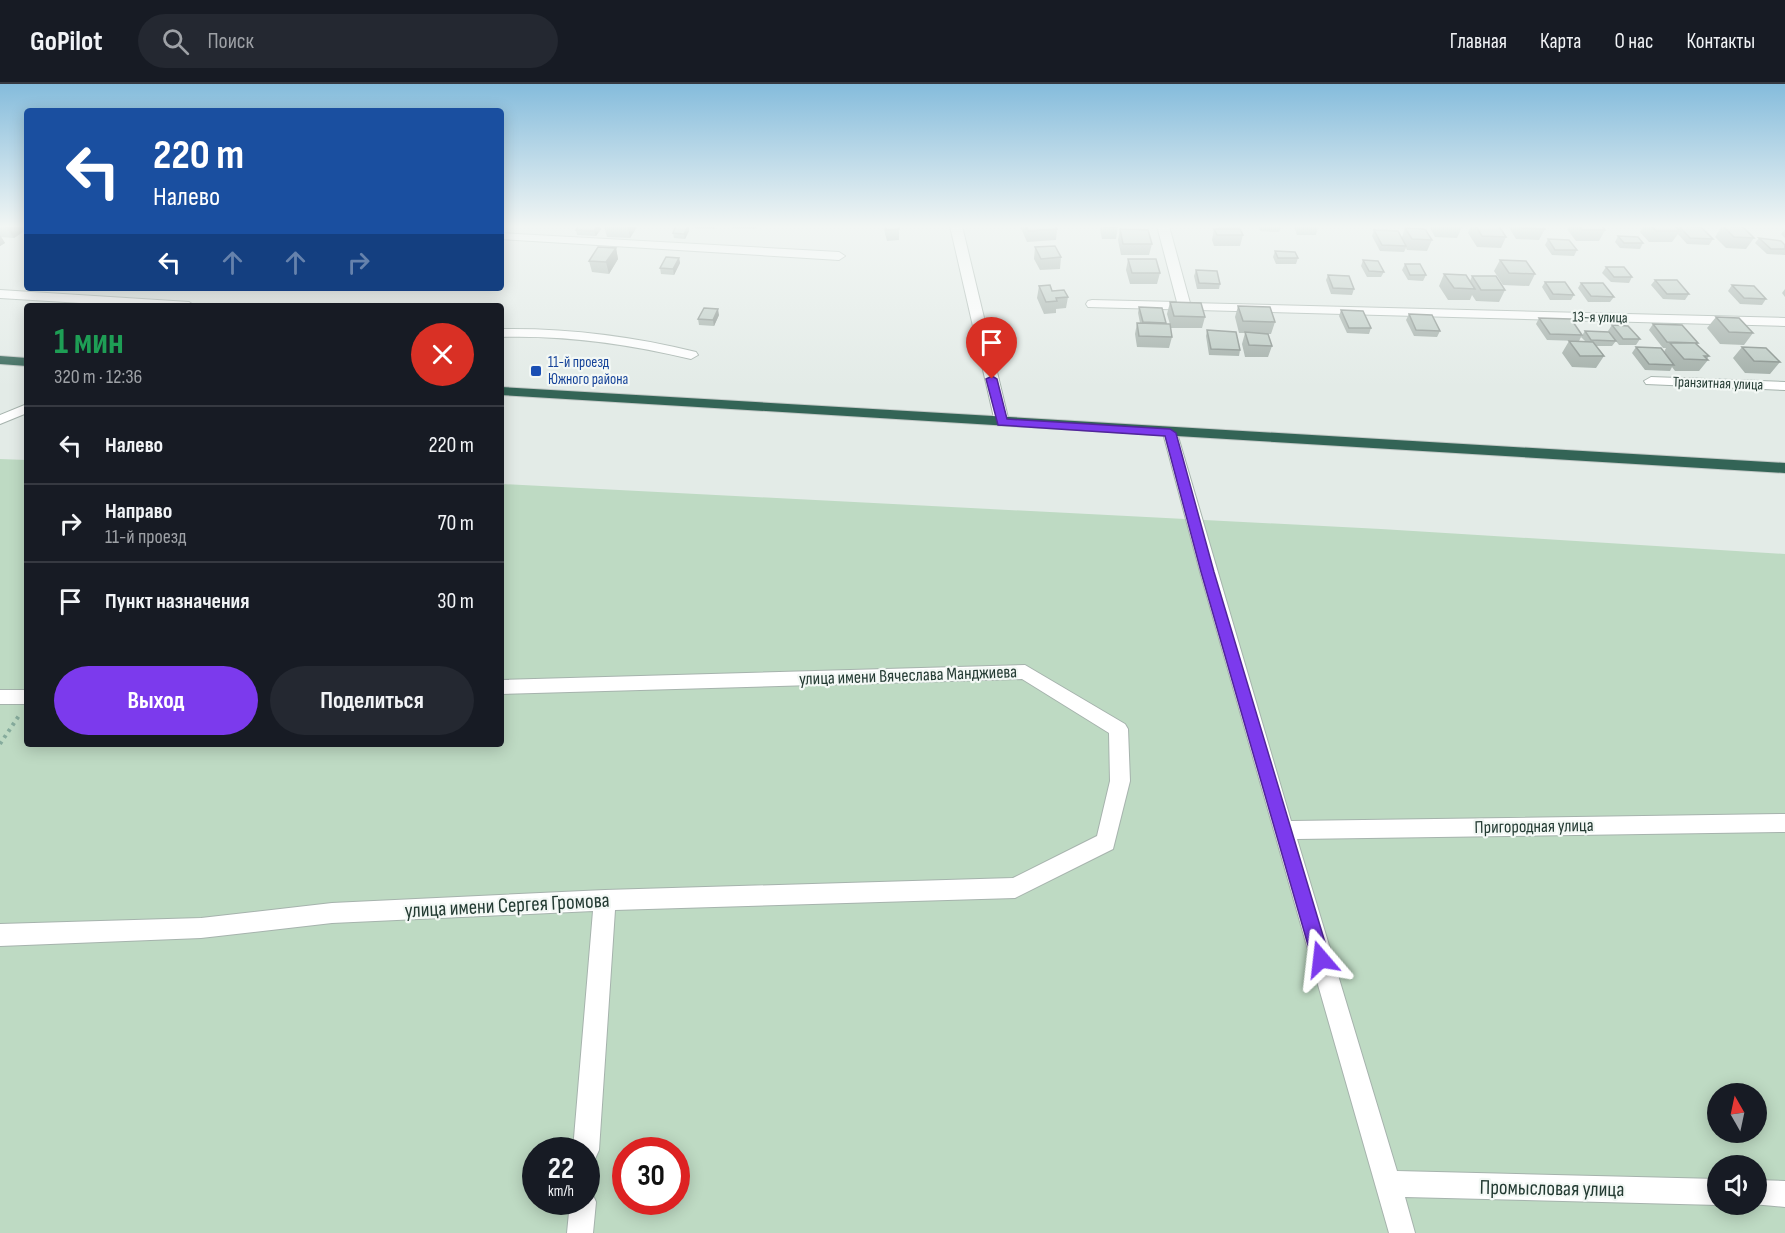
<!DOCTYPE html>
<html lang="ru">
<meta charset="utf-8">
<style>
body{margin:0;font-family:"Sofia Sans Condensed",sans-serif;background:#242831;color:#f1f3f6;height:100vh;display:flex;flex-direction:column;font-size:22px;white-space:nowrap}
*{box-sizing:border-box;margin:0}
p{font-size:20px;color:#9ea1a6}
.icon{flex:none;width:33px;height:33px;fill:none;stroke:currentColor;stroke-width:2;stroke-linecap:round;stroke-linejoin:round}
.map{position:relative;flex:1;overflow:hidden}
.details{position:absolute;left:24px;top:219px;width:480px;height:444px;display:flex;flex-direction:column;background:#171b24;border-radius:6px;box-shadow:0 3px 15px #0003}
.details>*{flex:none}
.guide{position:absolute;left:24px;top:24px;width:480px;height:183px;border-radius:6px;box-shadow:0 3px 15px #0003;background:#1a4fa0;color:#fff;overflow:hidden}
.needle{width:39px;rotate:351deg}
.tools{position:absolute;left:1707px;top:999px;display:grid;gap:12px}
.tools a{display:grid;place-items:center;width:60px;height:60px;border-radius:50%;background:#171b24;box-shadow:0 3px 15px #0003;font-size:30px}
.speed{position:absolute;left:522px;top:1053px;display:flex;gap:12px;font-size:30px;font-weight:700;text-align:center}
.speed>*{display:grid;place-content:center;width:78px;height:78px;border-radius:50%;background:#171b24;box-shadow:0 3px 15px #0003;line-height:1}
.speed small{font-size:15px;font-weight:400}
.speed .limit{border:9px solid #d22;background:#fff;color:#111}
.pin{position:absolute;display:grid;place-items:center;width:51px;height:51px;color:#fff;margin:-62px -26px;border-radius:50% 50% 50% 0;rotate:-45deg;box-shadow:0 0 6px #0007}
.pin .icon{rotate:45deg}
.me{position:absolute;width:66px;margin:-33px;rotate:343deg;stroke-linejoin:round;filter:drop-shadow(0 0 4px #0008)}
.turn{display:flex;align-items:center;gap:21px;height:126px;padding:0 30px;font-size:27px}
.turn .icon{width:78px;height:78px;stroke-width:2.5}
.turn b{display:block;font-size:42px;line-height:51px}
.lanes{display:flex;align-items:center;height:57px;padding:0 30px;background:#0003;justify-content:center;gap:30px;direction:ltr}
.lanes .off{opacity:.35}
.round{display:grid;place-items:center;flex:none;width:63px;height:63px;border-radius:32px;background:#242831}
.overview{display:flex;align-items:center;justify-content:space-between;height:102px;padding:0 30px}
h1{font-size:36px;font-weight:700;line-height:45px;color:#1e9e55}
.action{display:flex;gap:12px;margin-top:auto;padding:12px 30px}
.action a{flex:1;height:69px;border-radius:36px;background:#7c3aed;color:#fff;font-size:24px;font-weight:700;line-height:69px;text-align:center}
.action a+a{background:#242831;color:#f1f3f6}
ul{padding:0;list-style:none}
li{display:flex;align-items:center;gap:18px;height:78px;padding:0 30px;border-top:2px solid #363941}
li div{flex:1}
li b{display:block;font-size:22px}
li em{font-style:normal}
header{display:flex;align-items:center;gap:36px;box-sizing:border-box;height:84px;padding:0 30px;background:#171b24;border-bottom:2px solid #363941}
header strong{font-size:28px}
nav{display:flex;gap:33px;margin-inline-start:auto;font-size:21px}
.search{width:420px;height:54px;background:#242831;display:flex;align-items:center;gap:15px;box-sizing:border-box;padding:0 21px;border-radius:33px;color:#9ea1a6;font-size:22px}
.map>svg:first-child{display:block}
</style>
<header>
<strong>GoPilot</strong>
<div class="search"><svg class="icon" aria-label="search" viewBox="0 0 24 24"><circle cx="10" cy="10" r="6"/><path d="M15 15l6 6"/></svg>Поиск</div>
<nav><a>Главная</a><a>Карта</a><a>О нас</a><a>Контакты</a></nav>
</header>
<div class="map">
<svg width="1785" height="1149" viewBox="0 0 1785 1149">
<rect width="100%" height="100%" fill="#e3ebe7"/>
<path fill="#bedac3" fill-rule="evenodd" d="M 0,375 L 27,376 L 27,660 L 501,660 L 501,400 L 1381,445 L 1785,470 L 1785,1149 L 0,1149 ZM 1718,1010 L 1756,1010 L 1756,1048 L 1718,1048 ZM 536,1066 L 586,1066 L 586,1118 L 536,1118 ZM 626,1066 L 676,1066 L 676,1118 L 626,1118 ZM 1718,1082 L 1756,1082 L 1756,1120 L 1718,1120 Z"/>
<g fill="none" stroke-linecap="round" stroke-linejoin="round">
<defs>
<path id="minor" d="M 950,142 L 962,142 L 1009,338 L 1007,341 L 997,341 L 995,338 Z
M 1157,142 L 1169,142 L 1190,219 L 1785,234 L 1785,242 L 1088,223 L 1086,220 L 1088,217 L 1092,216 L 1177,218 Z
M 501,149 L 839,168 L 845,172 L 839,176 L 501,155 Z
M 0,206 L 189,218 L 195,222 L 130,222 L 0,214 Z
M 501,245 C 567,244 632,252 696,268 L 698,271 L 691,275 C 628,260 566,251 501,253 Z
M 1651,293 L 1785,298 L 1785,306 L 1646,300 L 1644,297 Z
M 27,320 L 27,329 L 0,340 L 0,331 Z
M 1170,345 L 1177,349 L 1291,737 L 1785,730 L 1785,748 L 1297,755 L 1397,1087 L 1718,1095 L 1718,1120 L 1719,1120 L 1718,1121 L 1405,1113 L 1415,1149 L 1389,1149 L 1200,488 L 1163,349 Z
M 1025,581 L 1125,640 L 1128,645 L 1130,697 L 1113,765 L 1015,814 L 615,826 L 599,1066 L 595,1075 L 586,1079 L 586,1066 L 573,1066 L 593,827 L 332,839 L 201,854 L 0,862 L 0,840 L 201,834 L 332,819 L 605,806 L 1013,794 L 1097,752 L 1110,697 L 1109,649 L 1022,595 L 501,610 L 501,596 Z
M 0,606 L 27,606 L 27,620 L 0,620 Z
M 1756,1096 L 1785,1097 L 1785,1123 L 1752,1120 L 1756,1120 Z
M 586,1106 L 592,1109 L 596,1118 L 593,1149 L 567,1149 L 570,1118 L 586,1118 Z"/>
<path id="highway" d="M 0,272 L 27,274 L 27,282 L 0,280 Z
M 501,303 L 1785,379 L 1785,389 L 501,311 Z"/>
</defs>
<use href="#minor" stroke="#a6b3ad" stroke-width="2"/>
<use href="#highway" stroke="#c2c8c6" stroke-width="2"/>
<path stroke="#86ac9d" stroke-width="4" stroke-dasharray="3 4.5" stroke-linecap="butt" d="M 0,660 L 20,630"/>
<use href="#minor" fill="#fff" fill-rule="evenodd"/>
<use href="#highway" fill="#336456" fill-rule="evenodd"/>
</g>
<path fill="#a1ada7" d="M 0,142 L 26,142 L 27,145 L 14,154 L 1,153 L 5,159 L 0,162 Z
M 578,142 L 600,142 L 601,145 L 596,152 L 577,151 L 576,146 Z
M 604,142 L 636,142 L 637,143 L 630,154 L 607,153 Z
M 676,142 L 689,142 L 689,147 L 685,155 L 674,154 L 673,149 Z
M 695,142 L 716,142 L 715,145 L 695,144 Z
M 733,142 L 757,142 L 755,145 L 733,144 Z
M 883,142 L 899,142 L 899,156 L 887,157 Z
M 1020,142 L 1056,142 L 1057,145 L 1056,156 L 1027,158 Z
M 1100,142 L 1118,142 L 1116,155 L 1102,155 L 1100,145 Z
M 1217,142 L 1240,142 L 1240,145 L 1243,151 L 1240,162 L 1214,162 L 1212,156 L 1214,145 L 1218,145 Z
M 1258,142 L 1281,142 L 1279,148 L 1260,147 Z
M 1294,142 L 1318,142 L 1316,151 L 1297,151 Z
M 1429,142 L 1462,142 L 1462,143 L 1457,154 L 1435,153 Z
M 1471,142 L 1499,142 L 1506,153 L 1501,164 L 1477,163 L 1468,149 Z
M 1508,142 L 1543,142 L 1545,145 L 1539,156 L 1516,155 Z
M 1568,142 L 1602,142 L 1605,146 L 1599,157 L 1576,157 L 1567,145 Z
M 1643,142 L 1675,142 L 1677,145 L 1679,142 L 1713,155 L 1709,161 L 1687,160 L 1678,150 L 1672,158 L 1649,158 L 1640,148 Z
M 1722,142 L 1737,142 L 1754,154 L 1746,165 L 1726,164 L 1715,153 Z
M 1405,144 L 1432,156 L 1427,167 L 1407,166 L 1406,164 L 1404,168 L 1380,167 L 1372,152 L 1374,146 L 1402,153 Z
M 1120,145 L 1152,160 L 1149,171 L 1121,171 L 1118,156 Z
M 1785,145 L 1785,154 L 1781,150 Z
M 1618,152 L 1643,159 L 1640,165 L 1620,164 L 1615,158 Z
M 1759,154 L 1785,161 L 1785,171 L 1767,170 L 1755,159 Z
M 1548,155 L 1577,166 L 1574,172 L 1552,171 L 1545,161 Z
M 1035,163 L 1061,173 L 1060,185 L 1040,186 L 1034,175 Z
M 616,164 L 618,175 L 609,190 L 592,188 L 589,177 Z
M 1275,167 L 1298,174 L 1296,180 L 1276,180 L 1273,173 Z
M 679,174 L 680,179 L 674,191 L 661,190 L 660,184 Z
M 1128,175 L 1160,189 L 1157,200 L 1130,200 L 1126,186 Z
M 1363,176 L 1384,188 L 1381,193 L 1367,193 L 1361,182 Z
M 1500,176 L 1535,190 L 1529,202 L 1503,201 L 1494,187 Z
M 1405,180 L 1426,191 L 1423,197 L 1408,196 L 1402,186 Z
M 1606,183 L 1632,193 L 1629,199 L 1611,198 L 1602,189 Z
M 1196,186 L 1220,200 L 1219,205 L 1197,205 L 1194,192 Z
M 1444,190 L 1470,197 L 1472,192 L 1505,206 L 1499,218 L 1476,217 L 1472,211 L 1470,216 L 1448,216 L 1439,202 Z
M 1328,191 L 1354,205 L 1352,211 L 1331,210 L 1326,196 Z
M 1655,196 L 1689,210 L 1685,216 L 1663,215 L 1651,201 Z
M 1545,198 L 1574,211 L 1571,216 L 1550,216 L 1542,203 Z
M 1581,199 L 1614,213 L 1610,218 L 1588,218 L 1578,204 Z
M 1732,201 L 1766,215 L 1762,221 L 1740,220 L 1728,207 Z
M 1039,202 L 1068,213 L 1066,224 L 1056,225 L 1056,229 L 1044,230 L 1037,214 Z
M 1785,205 L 1785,213 L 1782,209 Z
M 1170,218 L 1205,233 L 1202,244 L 1171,244 L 1167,230 Z
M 1238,222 L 1275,238 L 1271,250 L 1268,250 L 1272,262 L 1268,273 L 1245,273 L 1242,260 L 1245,249 L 1239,249 L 1235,233 Z
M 1139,223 L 1166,239 L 1172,253 L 1169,264 L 1137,263 L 1135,250 L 1137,239 L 1140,239 L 1138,229 Z
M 1341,226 L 1371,244 L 1369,250 L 1347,249 L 1339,232 Z
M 1409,230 L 1440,247 L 1437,253 L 1414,252 L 1406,236 Z
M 719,231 L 714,242 L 699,241 L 698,235 Z
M 1716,233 L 1753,249 L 1744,261 L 1720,260 L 1707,244 Z
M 1539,234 L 1582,251 L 1579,257 L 1547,256 L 1536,240 Z
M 1653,240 L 1698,259 L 1697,261 L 1709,272 L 1707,275 L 1708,276 L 1699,287 L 1675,287 L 1672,283 L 1670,287 L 1645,286 L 1632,269 L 1636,263 L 1664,268 L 1666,264 L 1663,264 L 1649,246 Z
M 1612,241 L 1640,255 L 1636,261 L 1619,261 L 1612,252 L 1616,257 L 1612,262 L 1596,262 L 1604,272 L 1596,284 L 1572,283 L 1562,269 L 1569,257 L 1585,257 L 1581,253 L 1585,247 L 1609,248 L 1608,247 Z
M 1207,246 L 1240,266 L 1239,272 L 1209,271 L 1206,252 Z
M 1742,263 L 1780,278 L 1770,290 L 1745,289 L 1733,274 Z"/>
<path fill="#838d88" d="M 7,142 L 26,142 L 27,145 L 14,154 L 6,143 Z
M 597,142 L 600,142 L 601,145 L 596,152 L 594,147 Z
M 628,142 L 636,142 L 637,143 L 630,154 Z
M 688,142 L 689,142 L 689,147 L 685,155 L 684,150 Z
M 0,151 L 5,159 L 0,162 Z
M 616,164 L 618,175 L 609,190 L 606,178 Z
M 679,174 L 680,179 L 674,191 L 673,185 Z
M 718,225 L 719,231 L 714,242 L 713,236 Z"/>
<path fill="#bbc9c2" stroke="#838d88" stroke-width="1.5" d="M 578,142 L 597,142 L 594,147 L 576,146 Z
M 676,142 L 688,142 L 684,150 L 673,149 Z
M 886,142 L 899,142 L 899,145 L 886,146 Z
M 1026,142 L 1056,142 L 1057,145 L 1028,147 Z
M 1104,142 L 1118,142 L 1118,143 L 1104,143 Z
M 1476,142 L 1499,142 L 1506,153 L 1482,152 Z
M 1521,142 L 1543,142 L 1545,145 L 1522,144 Z
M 1580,142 L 1602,142 L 1605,146 L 1582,146 Z
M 1652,142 L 1675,142 L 1680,147 L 1656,147 Z
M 1679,142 L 1701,143 L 1713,155 L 1690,154 Z
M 1723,142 L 1743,143 L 1754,154 L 1734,153 Z
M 1405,144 L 1425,145 L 1432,156 L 1412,155 Z
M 1120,145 L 1148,146 L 1152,160 L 1123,160 Z
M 1214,145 L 1240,145 L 1243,151 L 1217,151 Z
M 1374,146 L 1398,147 L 1406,162 L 1382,161 Z
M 1618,152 L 1638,153 L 1643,159 L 1624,159 Z
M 1759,154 L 1781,157 L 1785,161 L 1785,165 L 1771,165 Z
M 1548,155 L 1569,156 L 1577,166 L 1555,166 Z
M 1055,162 L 1061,173 L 1041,175 L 1035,163 Z
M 598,163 L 616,164 L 606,178 L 589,177 Z
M 1275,167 L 1295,168 L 1298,174 L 1278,174 Z
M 666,173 L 679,174 L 673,185 L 660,184 Z
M 1128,175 L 1156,175 L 1160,189 L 1132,189 Z
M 1363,176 L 1378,177 L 1384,188 L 1369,187 Z
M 1500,176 L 1526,177 L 1535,190 L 1509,189 Z
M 1405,180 L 1420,180 L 1426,191 L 1410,191 Z
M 1606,183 L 1624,183 L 1632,193 L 1614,193 Z
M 1196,186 L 1217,187 L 1220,200 L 1199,199 Z
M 1444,190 L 1466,191 L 1475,205 L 1454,204 Z
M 1328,191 L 1349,192 L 1354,205 L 1333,204 Z
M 1472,192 L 1496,192 L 1505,206 L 1481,206 Z
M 1655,196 L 1677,196 L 1689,210 L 1667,210 Z
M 1545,198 L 1565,198 L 1574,211 L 1553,210 Z
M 1581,199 L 1603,199 L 1614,213 L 1591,212 Z
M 1050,201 L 1052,207 L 1064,206 L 1068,213 L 1056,214 L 1057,217 L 1046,218 L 1039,202 Z
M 1732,201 L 1754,202 L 1766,215 L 1744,214 Z
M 1170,218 L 1201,219 L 1205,233 L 1174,232 Z
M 1238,222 L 1270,223 L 1275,238 L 1243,237 Z
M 1139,223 L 1162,224 L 1166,239 L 1143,238 Z
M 704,224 L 718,225 L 713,236 L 698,235 Z
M 1341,226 L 1363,227 L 1371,244 L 1349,244 Z
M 1409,230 L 1432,231 L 1440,247 L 1416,246 Z
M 1716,233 L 1739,234 L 1753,249 L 1729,248 Z
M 1539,234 L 1571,235 L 1582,251 L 1550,250 Z
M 1137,239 L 1170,240 L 1172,253 L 1139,252 Z
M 1653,240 L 1682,241 L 1698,259 L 1667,258 Z
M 1612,241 L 1628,242 L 1640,255 L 1623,255 Z
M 1207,246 L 1236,248 L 1240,266 L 1211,265 Z
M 1585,247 L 1609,248 L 1616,257 L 1591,256 Z
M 1245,248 L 1268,250 L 1272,262 L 1249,261 Z
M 1569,257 L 1593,258 L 1604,272 L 1580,272 Z
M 1670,259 L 1695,259 L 1709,272 L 1704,272 L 1708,276 L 1684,275 Z
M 1636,263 L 1661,264 L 1674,281 L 1649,280 Z
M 1742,263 L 1766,264 L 1780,278 L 1754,277 Z"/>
<linearGradient id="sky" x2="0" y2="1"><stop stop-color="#85bcdc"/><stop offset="0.47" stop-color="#f2f6f4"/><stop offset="1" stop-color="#f2f6f4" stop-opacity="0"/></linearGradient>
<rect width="1785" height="303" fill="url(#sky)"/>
<path fill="#7c3aed" stroke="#51269a" stroke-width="1.5" d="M 992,292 L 997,295 L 1007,335 L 1170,345 L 1176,349 L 1214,488 L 1330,875 L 1327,881 L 1321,883 L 1315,881 L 1312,875 L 1201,488 L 1165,352 L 998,341 L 986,295 Z"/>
<rect fill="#1a4fb4" stroke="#f3f8f5" stroke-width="2" x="530" y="281" width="12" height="12" rx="3"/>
<g text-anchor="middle" stroke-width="4.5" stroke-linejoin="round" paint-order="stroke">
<g font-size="15" fill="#243b33" stroke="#f3f8f5">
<text transform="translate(1600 233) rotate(1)" y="5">13-я улица</text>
<text transform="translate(1718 299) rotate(2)" y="5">Транзитная улица</text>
</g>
<g font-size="15" fill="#164399" stroke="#f3f8f5" text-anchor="start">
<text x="548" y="283">11-й проезд<tspan x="548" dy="17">Южного района</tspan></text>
</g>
<g font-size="18" fill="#243b33" stroke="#f3f8f5">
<text transform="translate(908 591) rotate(-2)" y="6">улица имени Вячеслава Манджиева</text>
<text transform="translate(1534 742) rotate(-1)" y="6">Пригородная улица</text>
</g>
<g font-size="21" fill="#243b33" stroke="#f3f8f5">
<text transform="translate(507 821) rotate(-3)" y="7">улица имени Сергея Громова</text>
<text transform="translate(1552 1104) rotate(1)" y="7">Промысловая улица</text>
</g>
</g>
</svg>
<div class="tools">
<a><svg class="needle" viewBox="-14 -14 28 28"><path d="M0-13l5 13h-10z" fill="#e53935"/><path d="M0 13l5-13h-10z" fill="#9ea1a6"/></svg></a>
<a><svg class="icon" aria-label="sound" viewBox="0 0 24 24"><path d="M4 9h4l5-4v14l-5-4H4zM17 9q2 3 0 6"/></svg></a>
</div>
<div class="speed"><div>22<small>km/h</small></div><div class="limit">30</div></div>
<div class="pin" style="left:992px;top:295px;background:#d93025"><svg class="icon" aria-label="arrive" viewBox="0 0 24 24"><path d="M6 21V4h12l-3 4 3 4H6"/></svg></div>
<svg class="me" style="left:1321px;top:875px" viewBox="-20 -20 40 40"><path d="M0-17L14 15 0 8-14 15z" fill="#7c3aed" stroke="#fff" stroke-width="4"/></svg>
<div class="guide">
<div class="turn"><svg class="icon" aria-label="left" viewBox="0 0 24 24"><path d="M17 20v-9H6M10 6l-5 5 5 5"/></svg><div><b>220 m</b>Налево</div></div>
<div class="lanes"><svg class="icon" aria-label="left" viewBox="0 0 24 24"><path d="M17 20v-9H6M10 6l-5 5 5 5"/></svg><svg class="icon off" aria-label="ahead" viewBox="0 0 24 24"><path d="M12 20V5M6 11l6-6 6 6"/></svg><svg class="icon off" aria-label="ahead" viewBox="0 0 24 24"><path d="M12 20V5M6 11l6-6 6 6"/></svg><svg class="icon off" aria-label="right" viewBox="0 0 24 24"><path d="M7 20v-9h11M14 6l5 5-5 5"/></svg></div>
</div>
<section class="details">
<div class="overview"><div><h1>1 мин</h1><p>320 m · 12:36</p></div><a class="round" style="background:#d93025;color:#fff"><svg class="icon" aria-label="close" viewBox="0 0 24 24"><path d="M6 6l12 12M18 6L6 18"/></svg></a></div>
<ul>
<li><svg class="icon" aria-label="left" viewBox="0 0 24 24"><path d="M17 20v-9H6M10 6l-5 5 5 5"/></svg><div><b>Налево</b></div><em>220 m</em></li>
<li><svg class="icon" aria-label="right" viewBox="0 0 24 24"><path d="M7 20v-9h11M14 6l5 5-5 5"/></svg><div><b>Направо</b><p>11-й проезд</p></div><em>70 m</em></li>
<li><svg class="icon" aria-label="arrive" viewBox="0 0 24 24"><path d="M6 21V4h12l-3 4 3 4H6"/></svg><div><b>Пункт назначения</b></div><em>30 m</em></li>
</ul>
<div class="action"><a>Выход</a><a>Поделиться</a></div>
</section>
</div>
